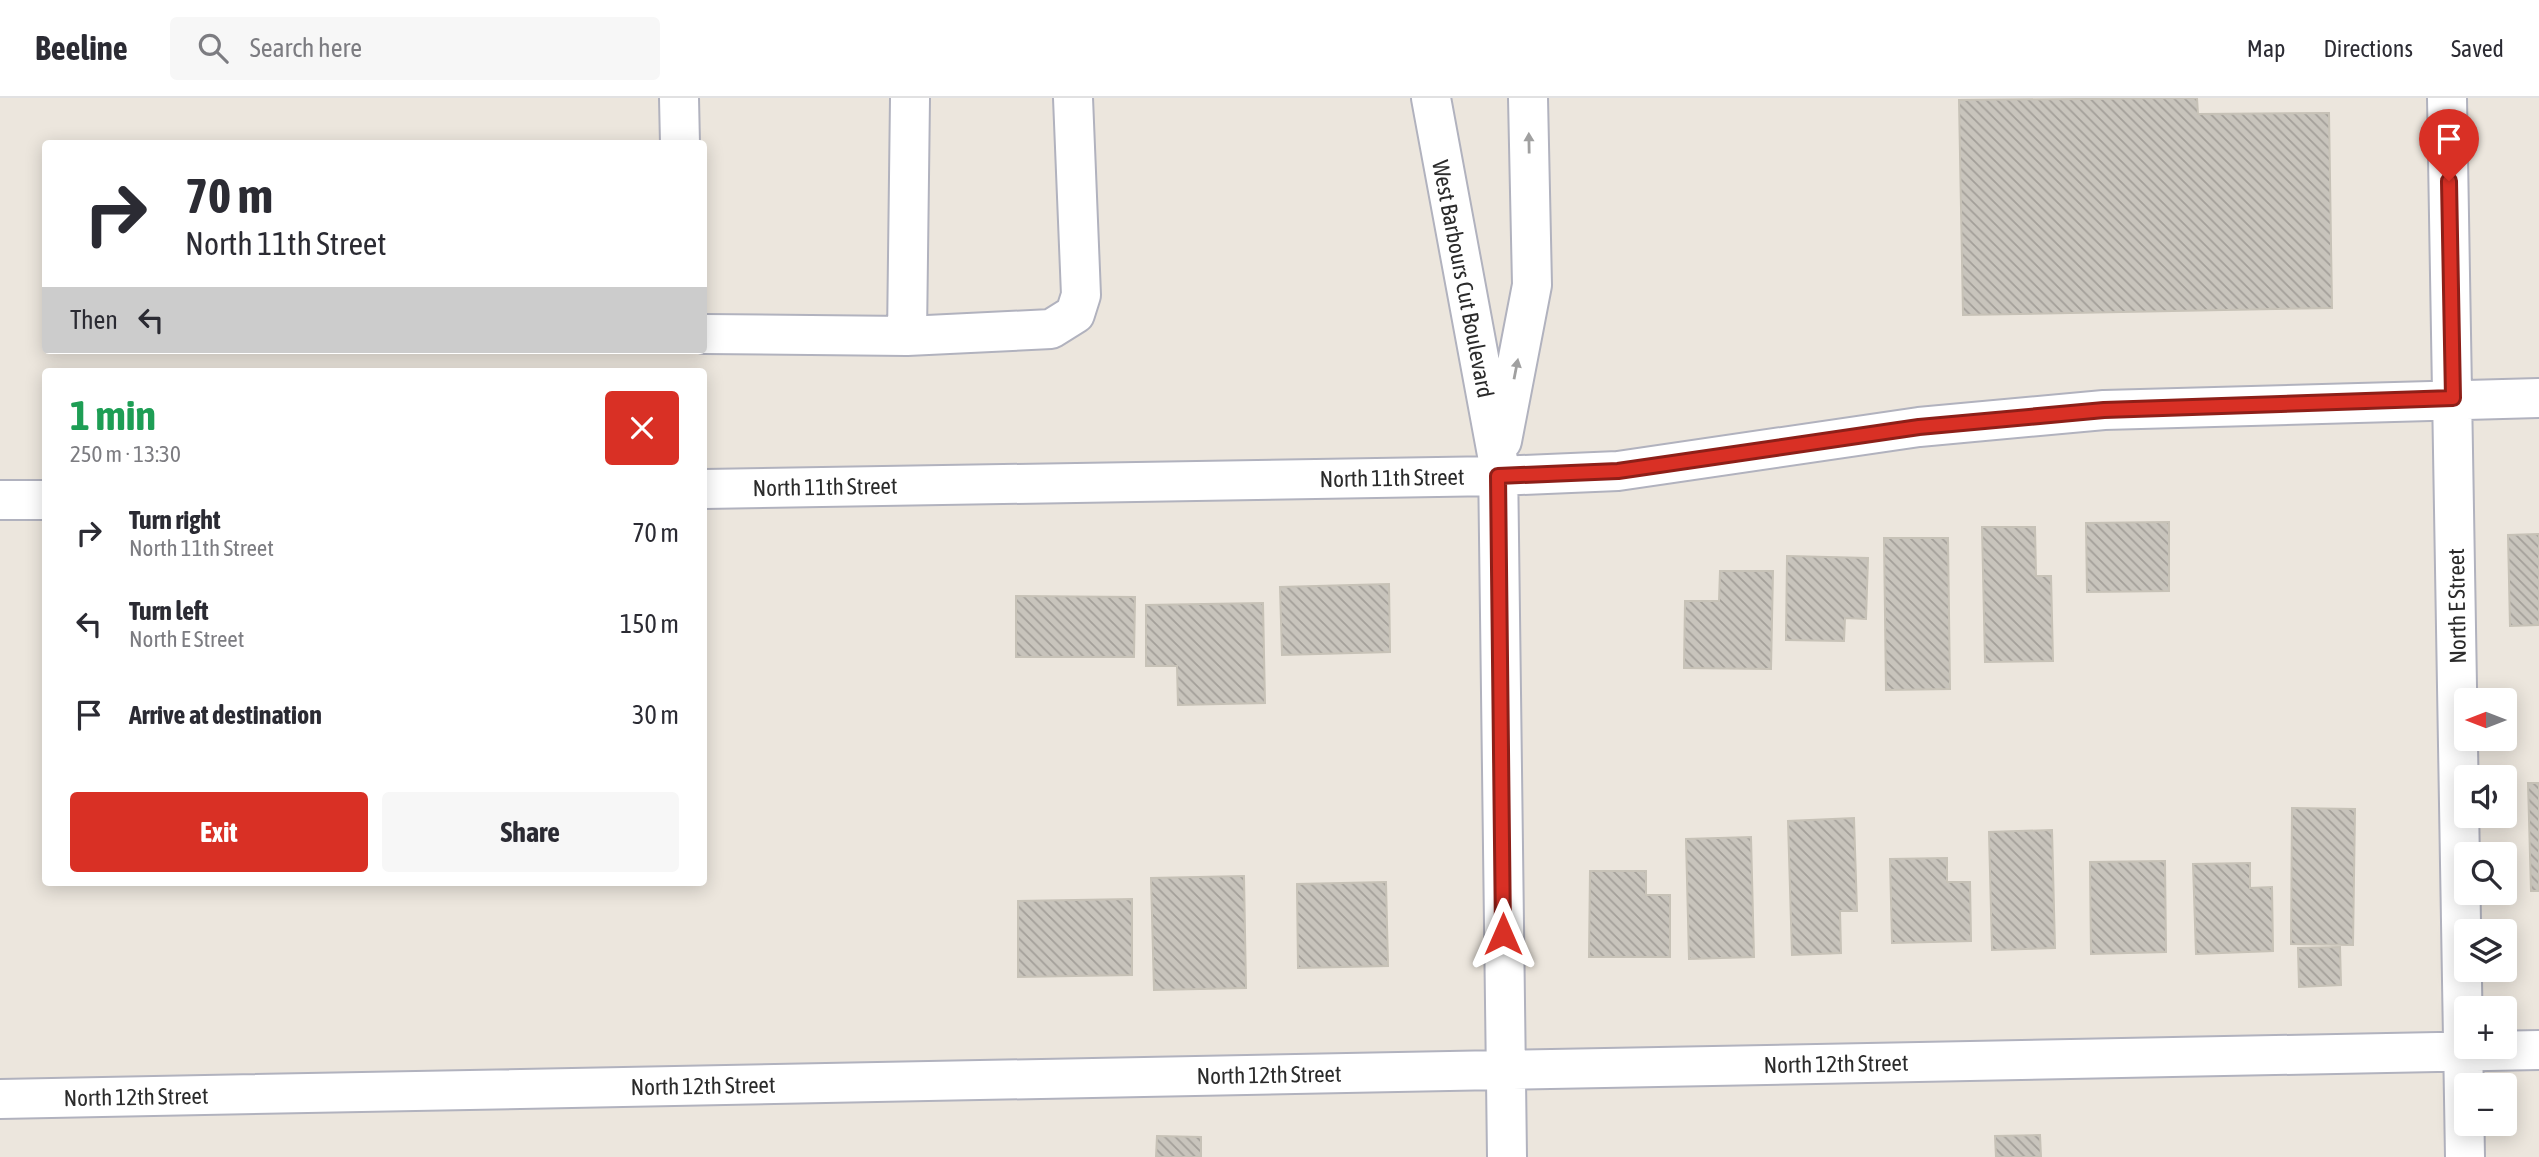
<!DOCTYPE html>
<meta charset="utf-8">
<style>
body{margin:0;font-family:"Asap Condensed",sans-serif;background:#f7f7f7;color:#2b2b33;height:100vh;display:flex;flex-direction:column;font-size:26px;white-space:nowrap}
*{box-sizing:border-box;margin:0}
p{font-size:23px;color:#7c7c81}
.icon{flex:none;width:38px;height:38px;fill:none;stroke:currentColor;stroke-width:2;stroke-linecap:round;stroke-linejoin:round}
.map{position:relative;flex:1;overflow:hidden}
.side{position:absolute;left:42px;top:270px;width:665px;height:518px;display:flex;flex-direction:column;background:#fff;border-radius:7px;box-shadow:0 4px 18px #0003}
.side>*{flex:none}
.banner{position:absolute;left:42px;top:42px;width:665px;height:214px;border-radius:7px;box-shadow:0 4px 18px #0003;background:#fff;color:#2b2b33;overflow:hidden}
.needle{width:46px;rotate:270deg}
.controls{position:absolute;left:2454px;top:590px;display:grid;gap:14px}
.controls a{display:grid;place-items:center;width:63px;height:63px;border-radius:7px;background:#fff;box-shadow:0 4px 18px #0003;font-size:35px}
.pin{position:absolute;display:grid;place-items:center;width:60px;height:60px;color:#fff;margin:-72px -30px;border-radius:50% 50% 50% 0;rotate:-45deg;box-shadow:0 0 7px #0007}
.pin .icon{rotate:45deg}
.me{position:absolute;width:77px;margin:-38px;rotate:0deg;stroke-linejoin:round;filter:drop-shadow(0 0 5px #0008)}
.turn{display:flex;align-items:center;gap:24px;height:147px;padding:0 28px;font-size:32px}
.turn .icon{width:91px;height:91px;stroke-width:2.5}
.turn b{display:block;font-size:49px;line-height:60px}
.then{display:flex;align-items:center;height:66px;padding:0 28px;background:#0003;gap:14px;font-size:26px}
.round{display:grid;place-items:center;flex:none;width:74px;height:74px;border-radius:7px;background:#f7f7f7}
.overview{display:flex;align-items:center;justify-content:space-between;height:119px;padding:0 28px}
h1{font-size:42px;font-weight:700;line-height:52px;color:#1e9e55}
.cta{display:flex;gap:14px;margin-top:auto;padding:14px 28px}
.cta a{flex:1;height:80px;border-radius:7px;background:#d93025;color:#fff;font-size:28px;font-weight:700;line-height:80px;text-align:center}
.cta a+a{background:#f7f7f7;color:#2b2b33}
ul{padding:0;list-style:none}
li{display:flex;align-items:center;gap:21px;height:91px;padding:0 28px}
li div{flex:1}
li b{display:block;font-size:26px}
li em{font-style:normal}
header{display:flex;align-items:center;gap:42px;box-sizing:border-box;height:98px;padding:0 35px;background:#fff;border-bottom:2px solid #e1e1e2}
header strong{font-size:33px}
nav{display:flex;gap:38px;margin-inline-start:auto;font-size:24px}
.search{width:490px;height:63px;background:#f7f7f7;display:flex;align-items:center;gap:18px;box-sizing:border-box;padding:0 24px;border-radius:7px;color:#7c7c81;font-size:26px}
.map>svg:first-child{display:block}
</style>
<header>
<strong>Beeline</strong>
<div class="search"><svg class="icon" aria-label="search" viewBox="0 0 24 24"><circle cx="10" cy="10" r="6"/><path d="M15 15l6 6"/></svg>Search here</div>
<nav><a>Map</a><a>Directions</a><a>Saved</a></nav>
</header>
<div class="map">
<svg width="2539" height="1059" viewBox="0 0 2539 1059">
<defs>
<pattern id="building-back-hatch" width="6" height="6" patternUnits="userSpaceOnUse" patternTransform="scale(1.75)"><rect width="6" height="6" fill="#c8c4bc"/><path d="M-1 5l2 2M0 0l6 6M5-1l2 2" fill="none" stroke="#a39f99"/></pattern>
</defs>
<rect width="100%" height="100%" fill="#ece6dd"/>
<path fill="url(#building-back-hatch)" stroke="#c7c2b7" stroke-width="2" d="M 2197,0 L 2198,16 L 2329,15 L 2332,210 L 1963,217 L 1959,2 Z
M 2169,424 L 2169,493 L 2087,494 L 2086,425 Z
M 1982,429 L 2035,429 L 2036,478 L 2051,478 L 2053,563 L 1985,564 Z
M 2539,436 L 2539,527 L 2510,528 L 2508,437 Z
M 1884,440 L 1948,440 L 1950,591 L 1886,592 Z
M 1787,458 L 1868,460 L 1866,521 L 1845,520 L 1844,543 L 1786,542 Z
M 1720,473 L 1773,473 L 1771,571 L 1684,570 L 1685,503 L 1719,503 Z
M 1389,486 L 1390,554 L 1282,557 L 1280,489 Z
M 1016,498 L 1135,499 L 1134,559 L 1016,559 Z
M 1263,505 L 1265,605 L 1178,607 L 1177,568 L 1146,568 L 1146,507 Z
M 2528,685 L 2539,685 L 2539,793 L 2531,793 Z
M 2292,710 L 2355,711 L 2353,847 L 2291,846 Z
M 1854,720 L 1857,813 L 1840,813 L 1841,855 L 1792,857 L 1788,723 Z
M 2052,732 L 2055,850 L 1992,852 L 1989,734 Z
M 1751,739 L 1754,859 L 1689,861 L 1686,741 Z
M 1947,760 L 1947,784 L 1970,784 L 1971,843 L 1892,845 L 1890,761 Z
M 2165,763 L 2166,854 L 2091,856 L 2090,764 Z
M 2250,765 L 2250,790 L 2272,789 L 2273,853 L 2196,856 L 2193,766 Z
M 1590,773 L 1646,773 L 1646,797 L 1670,797 L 1670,859 L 1589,859 Z
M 1244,778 L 1246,890 L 1154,892 L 1151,780 Z
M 1386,784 L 1388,868 L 1298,870 L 1297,786 Z
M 1132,801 L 1132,877 L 1018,879 L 1018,803 Z
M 2340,849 L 2341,887 L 2299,889 L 2298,850 Z
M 2040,1037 L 2041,1059 L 1996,1059 L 1995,1038 Z
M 1157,1038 L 1201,1039 L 1201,1059 L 1156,1059 Z"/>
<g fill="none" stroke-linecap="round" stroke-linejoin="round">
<defs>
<path id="minor" d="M 679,0 L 680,46
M 1431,0 L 1498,362 L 1507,1059
M 2447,0 L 2465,1059
M 704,236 L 907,238 L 910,0
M 907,238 L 1051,231 L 1075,216 L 1081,197 L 1073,0
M 1502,343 L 1532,187 L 1528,0
M 704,391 L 1498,378 L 1618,373 L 1919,329 L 2104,312 L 2539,300
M 0,402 L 46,402
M 0,1001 L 2539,952"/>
</defs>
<use href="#minor" stroke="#b1b2be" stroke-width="42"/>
<use href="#minor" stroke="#fff" stroke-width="38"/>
</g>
<defs><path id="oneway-solid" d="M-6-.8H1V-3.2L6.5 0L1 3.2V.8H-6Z" transform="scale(1.75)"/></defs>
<g fill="#a0a0a0">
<use href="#oneway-solid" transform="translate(1529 45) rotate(-91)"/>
<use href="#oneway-solid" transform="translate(1516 271) rotate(-79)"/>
</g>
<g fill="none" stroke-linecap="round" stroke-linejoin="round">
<defs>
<path id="route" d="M 1503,836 L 1498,378 L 1618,373 L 1919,329 L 2104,312 L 2453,300 L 2449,83"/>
</defs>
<use href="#route" stroke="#8d1f18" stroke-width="18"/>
<use href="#route" stroke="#d93025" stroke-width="12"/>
</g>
<g text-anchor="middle" stroke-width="7" stroke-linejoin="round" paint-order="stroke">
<g font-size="23" fill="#2b2b2b" stroke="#fff">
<text transform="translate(1463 181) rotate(79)" y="8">West Barbours Cut Boulevard</text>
<text transform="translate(1392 380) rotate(-1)" y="8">North 11th Street</text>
<text transform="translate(825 389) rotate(-1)" y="8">North 11th Street</text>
<text transform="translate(2457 508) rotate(-91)" y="8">North E Street</text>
<text transform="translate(1836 966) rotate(-1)" y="8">North 12th Street</text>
<text transform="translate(1269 977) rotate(-1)" y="8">North 12th Street</text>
<text transform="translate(703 988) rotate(-1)" y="8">North 12th Street</text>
<text transform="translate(136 999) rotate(-1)" y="8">North 12th Street</text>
</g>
</g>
</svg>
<div class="controls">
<a><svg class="needle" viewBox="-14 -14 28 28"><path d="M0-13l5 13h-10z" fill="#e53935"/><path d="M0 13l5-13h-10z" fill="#7c7c81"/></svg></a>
<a><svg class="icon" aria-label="sound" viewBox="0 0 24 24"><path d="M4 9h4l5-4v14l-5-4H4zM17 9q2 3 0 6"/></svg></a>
<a><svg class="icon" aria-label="search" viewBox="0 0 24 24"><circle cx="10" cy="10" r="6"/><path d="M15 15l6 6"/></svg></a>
<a><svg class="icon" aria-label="layers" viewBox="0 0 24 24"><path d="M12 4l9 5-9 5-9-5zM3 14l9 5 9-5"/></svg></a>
<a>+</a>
<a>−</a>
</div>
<div class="pin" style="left:2449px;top:83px;background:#d93025"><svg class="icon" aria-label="arrive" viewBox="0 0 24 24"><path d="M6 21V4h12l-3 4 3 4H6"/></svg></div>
<svg class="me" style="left:1503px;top:836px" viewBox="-20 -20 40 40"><path d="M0-17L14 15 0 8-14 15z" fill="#d93025" stroke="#fff" stroke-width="4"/></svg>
<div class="banner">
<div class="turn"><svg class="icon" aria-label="right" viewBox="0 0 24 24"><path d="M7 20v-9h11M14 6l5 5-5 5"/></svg><div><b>70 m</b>North 11th Street</div></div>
<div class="then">Then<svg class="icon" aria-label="left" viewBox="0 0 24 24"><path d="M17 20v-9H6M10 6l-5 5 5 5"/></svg></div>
</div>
<section class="side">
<div class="overview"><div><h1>1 min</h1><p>250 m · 13:30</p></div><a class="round" style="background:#d93025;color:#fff"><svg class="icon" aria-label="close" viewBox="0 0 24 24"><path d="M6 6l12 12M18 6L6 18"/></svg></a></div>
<ul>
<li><svg class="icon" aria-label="right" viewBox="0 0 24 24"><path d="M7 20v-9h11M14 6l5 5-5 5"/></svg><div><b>Turn right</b><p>North 11th Street</p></div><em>70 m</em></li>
<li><svg class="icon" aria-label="left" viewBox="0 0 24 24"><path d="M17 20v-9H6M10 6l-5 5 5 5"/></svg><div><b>Turn left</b><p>North E Street</p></div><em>150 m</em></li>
<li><svg class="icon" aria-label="arrive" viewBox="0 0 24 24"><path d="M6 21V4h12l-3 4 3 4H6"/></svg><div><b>Arrive at destination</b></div><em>30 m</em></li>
</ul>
<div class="cta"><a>Exit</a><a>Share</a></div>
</section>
</div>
